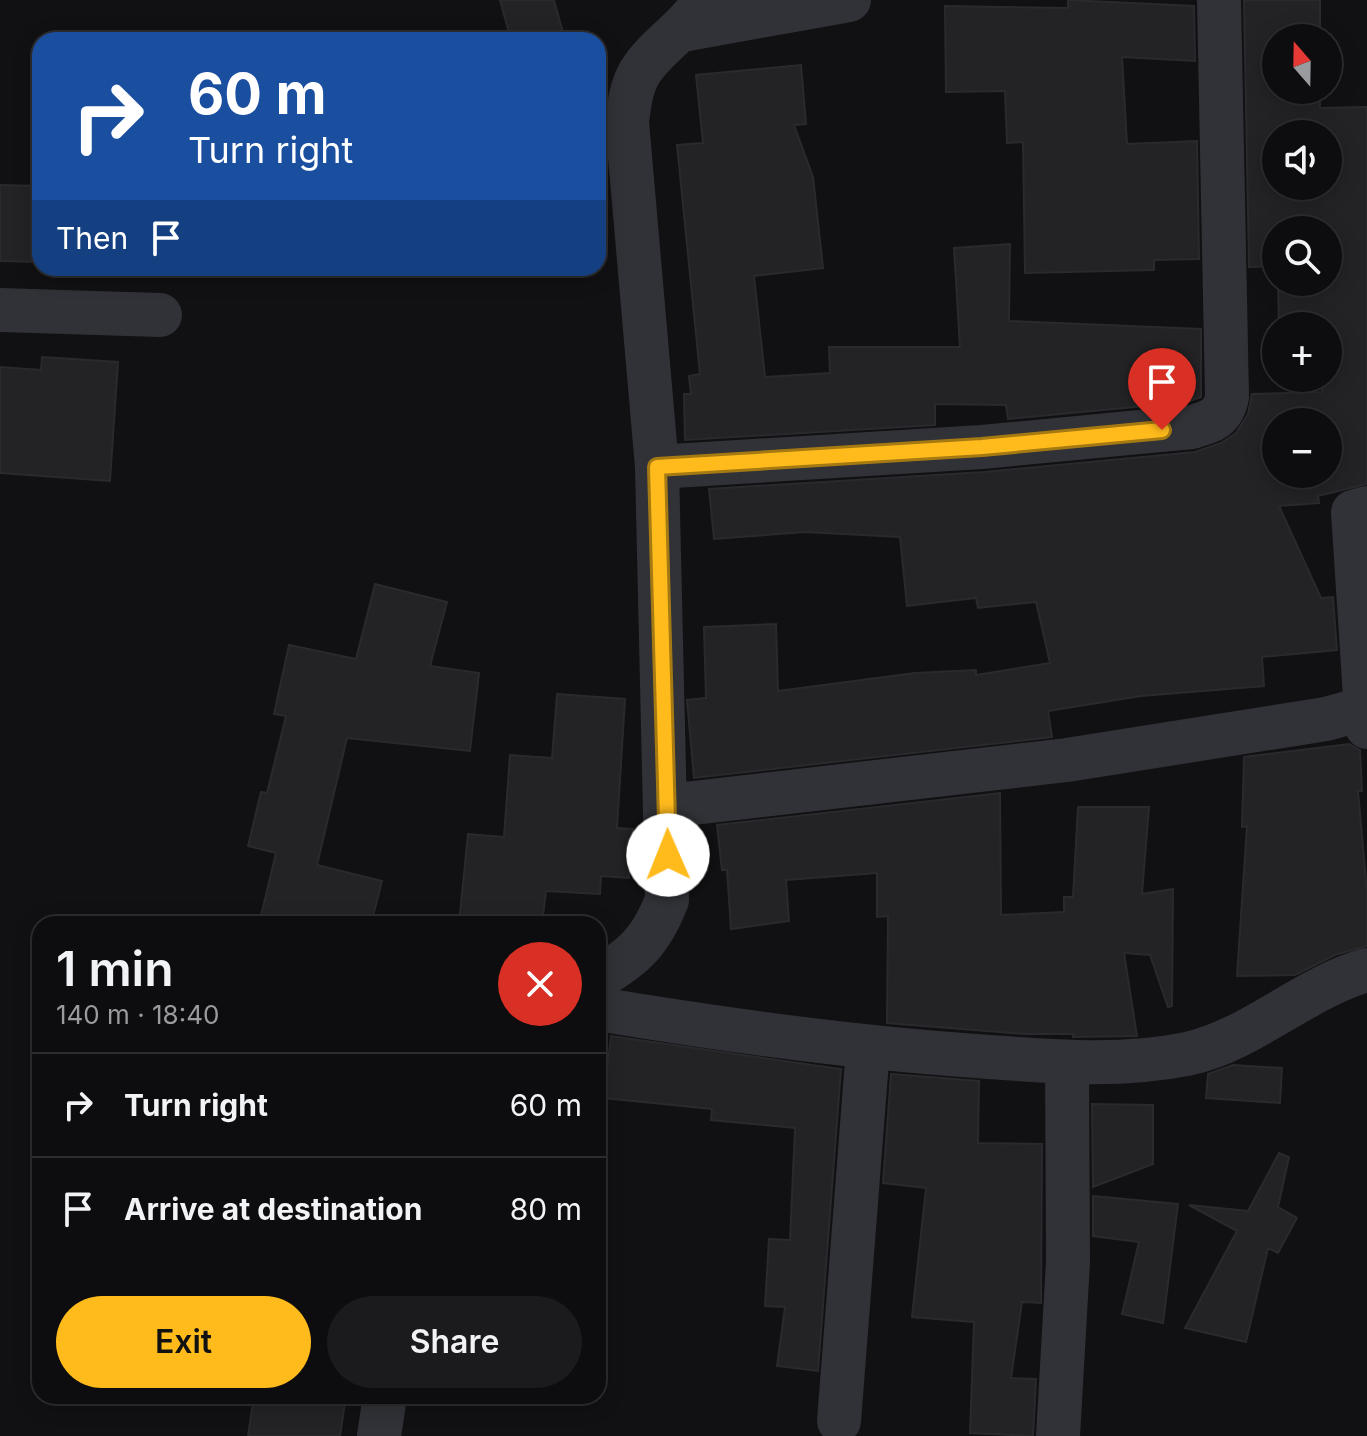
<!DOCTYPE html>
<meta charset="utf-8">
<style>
body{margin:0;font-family:Inter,sans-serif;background:#1b1a1c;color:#f1f3f6;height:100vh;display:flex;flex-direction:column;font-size:30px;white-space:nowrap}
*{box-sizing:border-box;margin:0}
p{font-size:26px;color:#9a9b9e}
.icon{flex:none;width:44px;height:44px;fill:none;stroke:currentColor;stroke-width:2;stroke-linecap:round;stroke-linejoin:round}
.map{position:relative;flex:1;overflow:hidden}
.drawer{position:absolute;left:32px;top:916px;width:574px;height:488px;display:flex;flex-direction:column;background:#0d0c0e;border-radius:24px;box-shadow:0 4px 20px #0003,0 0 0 2px #2d2c2e}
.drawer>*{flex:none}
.top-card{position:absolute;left:32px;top:32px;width:574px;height:244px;border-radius:24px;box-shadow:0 4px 20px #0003,0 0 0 2px #2d2c2e;background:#1a4fa0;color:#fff;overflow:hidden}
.needle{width:52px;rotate:340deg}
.controls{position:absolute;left:1262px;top:24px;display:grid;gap:16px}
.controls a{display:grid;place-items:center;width:80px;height:80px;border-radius:50%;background:#0d0c0e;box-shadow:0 4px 20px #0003,0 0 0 2px #2d2c2e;font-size:40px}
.pin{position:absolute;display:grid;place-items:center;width:68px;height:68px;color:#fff;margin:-82px -34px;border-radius:50% 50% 50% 0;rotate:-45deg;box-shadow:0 0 8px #0007}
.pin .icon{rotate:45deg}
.me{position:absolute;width:88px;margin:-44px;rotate:359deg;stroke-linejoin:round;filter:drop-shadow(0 0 6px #0008)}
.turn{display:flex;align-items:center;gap:28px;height:168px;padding:0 24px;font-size:36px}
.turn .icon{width:104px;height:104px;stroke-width:2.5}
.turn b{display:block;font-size:56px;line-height:68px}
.then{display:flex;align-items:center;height:76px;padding:0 24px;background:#0003;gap:16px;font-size:30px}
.round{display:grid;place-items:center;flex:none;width:84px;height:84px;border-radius:42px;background:#1b1a1c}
.headline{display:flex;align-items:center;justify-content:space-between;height:136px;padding:0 24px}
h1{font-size:48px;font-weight:600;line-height:60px}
.button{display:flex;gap:16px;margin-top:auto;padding:16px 24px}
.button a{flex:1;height:92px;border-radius:48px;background:#ffbb1c;color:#111;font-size:32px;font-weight:600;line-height:92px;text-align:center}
.button a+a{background:#1b1a1c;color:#f1f3f6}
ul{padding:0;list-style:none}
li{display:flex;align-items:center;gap:24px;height:104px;padding:0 24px;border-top:2px solid #2d2c2e}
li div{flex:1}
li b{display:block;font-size:30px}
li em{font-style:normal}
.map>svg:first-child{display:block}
</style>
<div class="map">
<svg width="1367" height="1436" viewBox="0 0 1367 1436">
<rect width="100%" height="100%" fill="#111012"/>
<path fill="#232326" stroke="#2a2a2e" stroke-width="2" fill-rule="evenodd" d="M 500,0 L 554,0 L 565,40 L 511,40 Z
M 1068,0 L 1194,6 L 1195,61 L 1122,57 L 1127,144 L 1197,141 L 1199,259 L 1154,260 L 1154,270 L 1025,273 L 1023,142 L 1007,143 L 1005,91 L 946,92 L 945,6 L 1068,8 Z
M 1244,0 L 1320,0 L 1320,38 L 1276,38 L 1276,90 L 1320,90 L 1320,108 L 1367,107 L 1367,484 L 1318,496 L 1319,503 L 1279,506 L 1321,598 L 1333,597 L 1337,650 L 1262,657 L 1264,686 L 1141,696 L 1048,711 L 1052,737 L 694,778 L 687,700 L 706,698 L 704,627 L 776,624 L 778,691 L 915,673 L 976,670 L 976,675 L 1050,663 L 1036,602 L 978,608 L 976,598 L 907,606 L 900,537 L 805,532 L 714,539 L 709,489 L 984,472 L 1195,452 L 1221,443 L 1236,433 L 1248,414 L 1252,394 L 1322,392 L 1322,378 L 1328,378 L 1328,326 L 1279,326 L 1278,282 L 1328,282 L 1328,230 L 1276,230 L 1276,266 L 1249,267 ZM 1276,134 L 1328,134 L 1328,186 L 1276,186 ZM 1276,422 L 1328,422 L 1328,474 L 1276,474 Z
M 801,65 L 806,124 L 794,125 L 813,177 L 823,268 L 754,276 L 765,377 L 830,373 L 829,347 L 960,347 L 954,248 L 1010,244 L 1009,321 L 1201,329 L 1201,397 L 1187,402 L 1008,419 L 1006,405 L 935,404 L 935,425 L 685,440 L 684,394 L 691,394 L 689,376 L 700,374 L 677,145 L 703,143 L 696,75 Z
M 0,185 L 40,186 L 40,262 L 0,261 Z
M 42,357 L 118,362 L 110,481 L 0,473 L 0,367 L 41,370 Z
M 375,584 L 447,602 L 430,666 L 479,673 L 470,751 L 347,738 L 317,865 L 382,881 L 371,924 L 259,924 L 276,853 L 248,846 L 261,792 L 267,793 L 286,716 L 274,714 L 289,645 L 356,659 Z
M 557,694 L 625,699 L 617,828 L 633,829 L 629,878 L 601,876 L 600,894 L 546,891 L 542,924 L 459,924 L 468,834 L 504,837 L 510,755 L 552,758 Z
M 1349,744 L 1360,750 L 1362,791 L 1358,791 L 1367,892 L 1367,946 L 1335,955 L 1295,975 L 1237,976 L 1247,826 L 1242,827 L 1244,757 Z
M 1000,793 L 1001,915 L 1064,912 L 1064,897 L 1073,897 L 1078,807 L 1149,807 L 1142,894 L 1173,889 L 1172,1006 L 1168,1007 L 1150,955 L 1124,953 L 1137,1036 L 1073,1037 L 1073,1034 L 1025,1034 L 887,1023 L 888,916 L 877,917 L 877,873 L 786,880 L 789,921 L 731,929 L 727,870 L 722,870 L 717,825 Z
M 611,1036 L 841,1069 L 818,1371 L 777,1366 L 785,1307 L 765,1306 L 769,1239 L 790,1240 L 795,1128 L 711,1120 L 712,1109 L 604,1098 Z
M 1233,1065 L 1282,1068 L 1280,1103 L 1206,1098 L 1208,1074 Z
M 891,1074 L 979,1081 L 978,1143 L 1042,1144 L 1041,1303 L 1022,1302 L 1011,1378 L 1036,1379 L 1033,1436 L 970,1433 L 974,1322 L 912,1317 L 926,1188 L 883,1183 Z
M 1092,1104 L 1153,1105 L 1153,1164 L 1093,1187 Z
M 1279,1153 L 1289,1157 L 1278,1207 L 1297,1218 L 1278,1253 L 1268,1248 L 1246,1342 L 1185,1328 L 1237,1231 L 1189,1205 L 1248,1211 Z
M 1093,1196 L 1178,1204 L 1163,1323 L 1122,1314 L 1139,1242 L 1093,1236 Z
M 254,1396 L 346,1396 L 340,1436 L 248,1436 Z"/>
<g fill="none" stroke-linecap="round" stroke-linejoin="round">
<path stroke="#313237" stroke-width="44" d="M 682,30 L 849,0
M 0,310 L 160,315
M 657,467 L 982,447 L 1192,427 C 1212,421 1223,418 1227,397 L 1219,0
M 1367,508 L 1353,512 L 1367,727
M 667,806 L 1067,760 L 1326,719 L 1366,708
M 598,978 C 635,956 651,941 667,900 L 657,467 L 627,122 C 629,105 631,87 640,72 C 657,45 688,29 704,0
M 598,1009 C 724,1030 848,1047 976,1056 C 1046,1061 1117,1068 1187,1054 C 1252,1040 1303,988 1367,970
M 839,1421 L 868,1048
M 379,1436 L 385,1396
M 1058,1436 L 1068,1262 L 1067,1062"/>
</g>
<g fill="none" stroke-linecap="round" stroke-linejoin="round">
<defs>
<path id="route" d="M 668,855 L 657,467 L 982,447 L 1162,430"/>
</defs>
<use href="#route" stroke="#a67a12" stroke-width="20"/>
<use href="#route" stroke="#ffbb1c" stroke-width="14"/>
</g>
</svg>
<div class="controls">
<a><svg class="needle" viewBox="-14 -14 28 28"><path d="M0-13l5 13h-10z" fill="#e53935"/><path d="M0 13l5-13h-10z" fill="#9a9b9e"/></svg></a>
<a><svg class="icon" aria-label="sound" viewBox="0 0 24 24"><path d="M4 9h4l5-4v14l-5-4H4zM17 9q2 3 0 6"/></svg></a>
<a><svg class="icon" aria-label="search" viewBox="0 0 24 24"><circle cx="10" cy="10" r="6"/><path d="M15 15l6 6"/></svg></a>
<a>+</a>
<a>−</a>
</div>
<div class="pin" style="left:1162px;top:430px;background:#d93025"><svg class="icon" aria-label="arrive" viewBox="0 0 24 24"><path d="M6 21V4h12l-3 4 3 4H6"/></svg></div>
<svg class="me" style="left:668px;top:855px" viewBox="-20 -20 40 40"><circle r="19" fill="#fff"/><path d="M0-13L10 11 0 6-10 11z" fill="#ffbb1c"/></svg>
<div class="top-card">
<div class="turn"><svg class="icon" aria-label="right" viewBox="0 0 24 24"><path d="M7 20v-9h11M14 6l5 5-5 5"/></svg><div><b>60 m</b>Turn right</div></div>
<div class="then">Then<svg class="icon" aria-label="arrive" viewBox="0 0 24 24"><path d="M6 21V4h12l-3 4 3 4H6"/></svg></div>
</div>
<section class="drawer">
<div class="headline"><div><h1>1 min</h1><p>140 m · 18:40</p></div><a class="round" style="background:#d93025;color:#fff"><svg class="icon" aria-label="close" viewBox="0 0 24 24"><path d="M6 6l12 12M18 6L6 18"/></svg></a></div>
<ul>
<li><svg class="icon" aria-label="right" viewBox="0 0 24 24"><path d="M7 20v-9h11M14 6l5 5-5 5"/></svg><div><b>Turn right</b></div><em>60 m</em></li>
<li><svg class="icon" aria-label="arrive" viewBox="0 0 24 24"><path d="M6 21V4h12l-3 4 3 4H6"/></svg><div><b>Arrive at destination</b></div><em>80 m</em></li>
</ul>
<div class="button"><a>Exit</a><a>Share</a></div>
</section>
</div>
